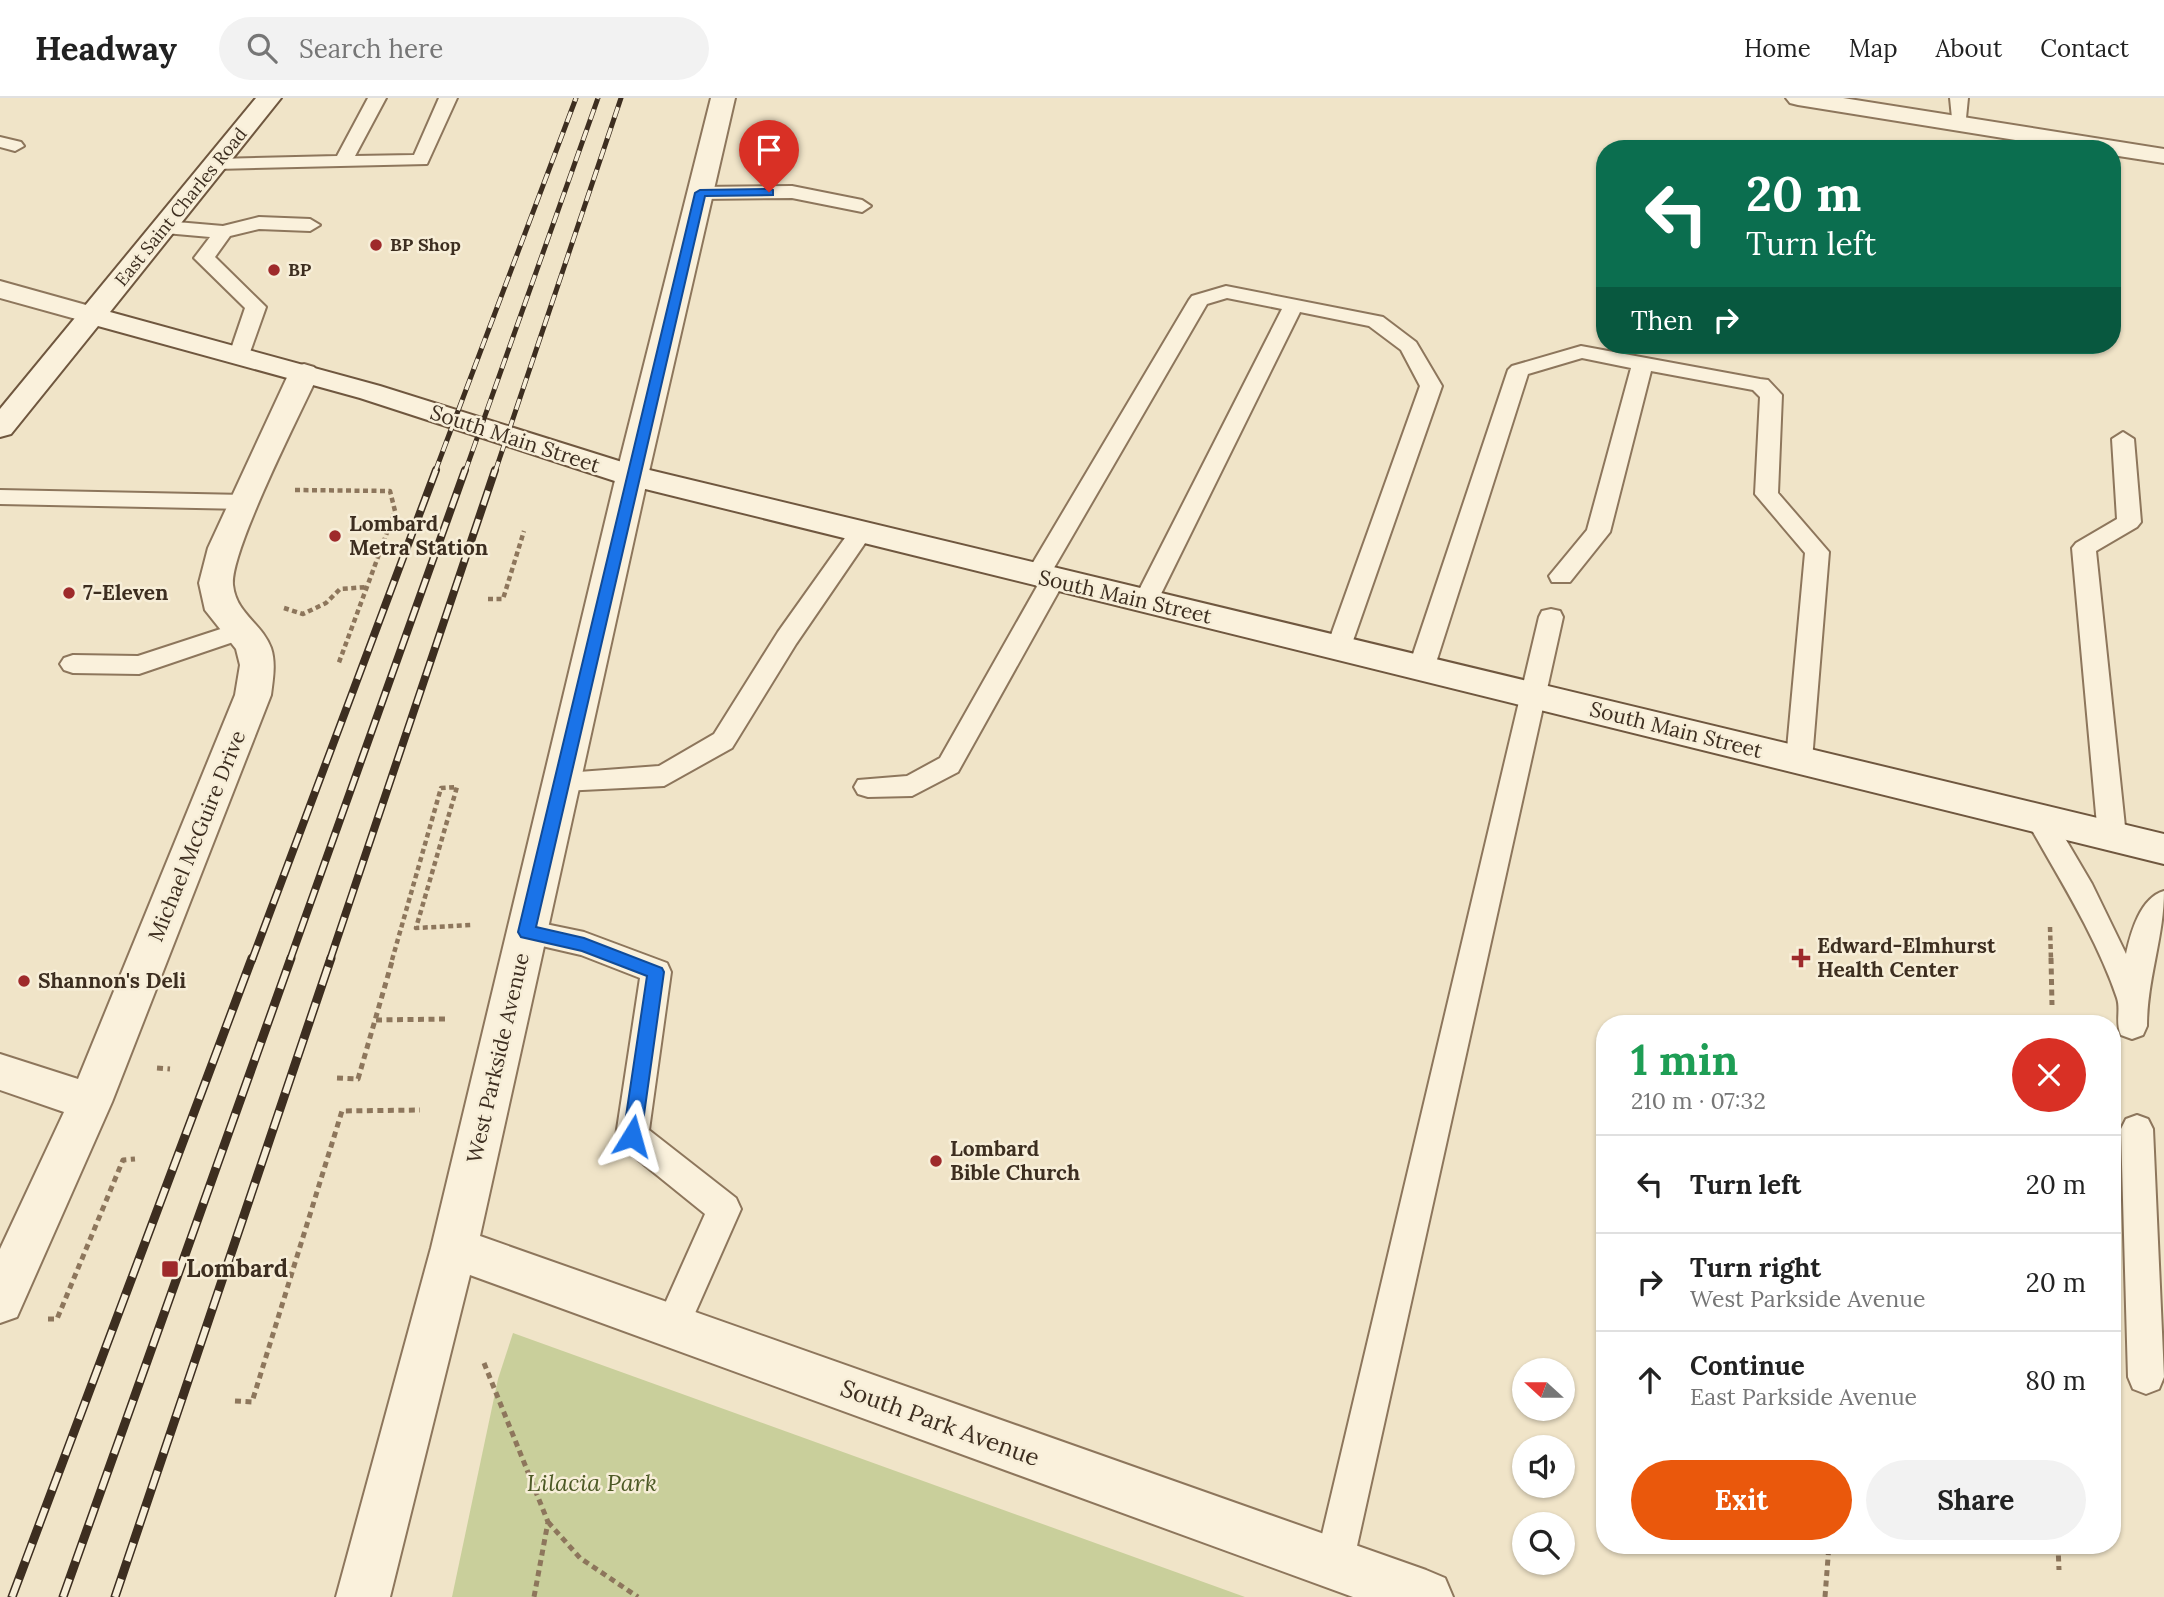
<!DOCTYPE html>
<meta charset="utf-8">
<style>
body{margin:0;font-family:Lora,serif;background:#f2f2f2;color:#222;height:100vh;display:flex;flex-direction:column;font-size:26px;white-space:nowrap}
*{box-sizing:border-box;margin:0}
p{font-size:23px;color:#767676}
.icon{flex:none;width:38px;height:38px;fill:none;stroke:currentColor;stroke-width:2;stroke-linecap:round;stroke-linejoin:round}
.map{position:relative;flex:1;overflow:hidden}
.panel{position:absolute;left:1596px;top:917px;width:525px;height:539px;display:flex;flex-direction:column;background:#fff;border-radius:28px;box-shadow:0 2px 5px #0004}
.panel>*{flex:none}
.hud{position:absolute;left:1596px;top:42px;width:525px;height:214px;border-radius:28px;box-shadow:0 2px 5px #0004;background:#0b6e4f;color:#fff;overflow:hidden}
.needle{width:46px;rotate:291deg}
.fabs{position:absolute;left:1512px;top:1260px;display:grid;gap:14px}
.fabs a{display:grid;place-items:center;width:63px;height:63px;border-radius:50%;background:#fff;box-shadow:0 2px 5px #0004;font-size:35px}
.pin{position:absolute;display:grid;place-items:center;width:60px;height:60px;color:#fff;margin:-72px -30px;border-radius:50% 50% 50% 0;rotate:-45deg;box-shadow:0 0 7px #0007}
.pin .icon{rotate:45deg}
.me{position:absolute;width:77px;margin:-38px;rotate:8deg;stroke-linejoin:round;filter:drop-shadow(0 0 5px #0008)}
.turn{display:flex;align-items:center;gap:24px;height:147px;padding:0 35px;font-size:32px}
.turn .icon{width:91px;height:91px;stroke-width:2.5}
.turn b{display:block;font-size:49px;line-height:60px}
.then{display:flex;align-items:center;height:66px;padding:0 35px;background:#0003;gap:14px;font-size:26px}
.round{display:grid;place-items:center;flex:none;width:74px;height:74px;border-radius:37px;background:#f2f2f2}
.headline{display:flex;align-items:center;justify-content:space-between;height:119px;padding:0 35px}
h1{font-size:42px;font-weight:800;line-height:52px;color:#1e9e55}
.action{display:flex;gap:14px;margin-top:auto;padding:14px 35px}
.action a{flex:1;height:80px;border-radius:42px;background:#ea580c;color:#fff;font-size:28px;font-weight:800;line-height:80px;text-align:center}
.action a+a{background:#f2f2f2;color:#222}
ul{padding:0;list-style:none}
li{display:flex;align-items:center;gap:21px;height:98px;padding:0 35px;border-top:2px solid #e0e0e0}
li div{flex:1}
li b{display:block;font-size:26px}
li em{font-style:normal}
header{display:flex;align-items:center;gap:42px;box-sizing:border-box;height:98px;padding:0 35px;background:#fff;border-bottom:2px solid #e0e0e0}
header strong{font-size:33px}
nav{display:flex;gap:38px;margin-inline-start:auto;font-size:24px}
.search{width:490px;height:63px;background:#f2f2f2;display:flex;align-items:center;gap:18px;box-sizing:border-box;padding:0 24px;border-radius:38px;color:#767676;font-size:26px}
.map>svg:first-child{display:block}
</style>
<header>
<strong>Headway</strong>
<div class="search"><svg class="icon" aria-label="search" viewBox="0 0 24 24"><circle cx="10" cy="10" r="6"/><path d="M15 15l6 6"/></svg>Search here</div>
<nav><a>Home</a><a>Map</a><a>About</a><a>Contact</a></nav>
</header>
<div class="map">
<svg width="2164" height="1499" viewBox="0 0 2164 1499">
<rect width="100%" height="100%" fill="#f0e4c8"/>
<path fill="#c9cf9b" d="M 513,1235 L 1245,1499 L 452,1499 L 498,1281 Z"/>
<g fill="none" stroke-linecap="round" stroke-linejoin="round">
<defs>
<path id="service" d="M 368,0 L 386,0 L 355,58 L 414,57 L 439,0 L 457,0 L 427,66 L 216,71 L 207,66 L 216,61 L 337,58 Z
M 1950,0 L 1968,0 L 1965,30 L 1953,30 Z
M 0,39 L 21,44 L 24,48 L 15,53 L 0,49 Z
M 792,88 L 862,102 L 871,108 L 862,114 L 792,100 L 700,101 L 691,95 L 700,89 Z
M 259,119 L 310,121 L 320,127 L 310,133 L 259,131 L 230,138 L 215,159 L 266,209 L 249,257 L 239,263 L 229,257 L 245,210 L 194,160 L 210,139 L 165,135 L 155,129 L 165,123 L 223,128 Z
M 1226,188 L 1383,219 L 1416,244 L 1442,288 L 1348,557 L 1339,560 L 1330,557 L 1326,551 L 1420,288 L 1401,252 L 1369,228 L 1300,214 L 1157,504 L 1154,510 L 1136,510 L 1133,504 L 1282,211 L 1227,200 L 1207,206 L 1051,475 L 1062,476 L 1065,482 L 958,674 L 912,698 L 868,699 L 858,696 L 854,689 L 858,682 L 907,678 L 940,660 L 1039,485 L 1028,484 L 1025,478 L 1189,202 L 1192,198 Z
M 1581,248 L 1760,281 L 1768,282 L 1782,297 L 1778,395 L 1829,454 L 1812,662 L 1808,669 L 1799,672 L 1790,669 L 1786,662 L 1805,455 L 1755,396 L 1760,299 L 1753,292 L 1651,273 L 1610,434 L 1570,484 L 1552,484 L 1549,478 L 1587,432 L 1631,270 L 1582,260 L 1528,276 L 1434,571 L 1430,577 L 1421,580 L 1412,577 L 1408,571 L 1508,272 L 1512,268 Z
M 2123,334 L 2134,341 L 2141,424 L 2137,429 L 2096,453 L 2126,738 L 2122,745 L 2112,749 L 2102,745 L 2098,738 L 2072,450 L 2076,445 L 2117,421 L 2112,341 Z
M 0,392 L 245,397 L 253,399 L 257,404 L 253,409 L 245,411 L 0,406 Z
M 860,427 L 868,430 L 872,435 L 796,546 L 732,650 L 664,688 L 562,693 L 552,690 L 548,683 L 552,676 L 659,668 L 714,636 L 778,534 L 852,430 Z
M 1551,511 L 1560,513 L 1563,519 L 1353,1466 L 1348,1480 L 1334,1485 L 1320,1480 L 1315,1466 L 1539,519 L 1542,513 Z
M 239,525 L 248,527 L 251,533 L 248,539 L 139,576 L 73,575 L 64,572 L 60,566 L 64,560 L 73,557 L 138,558 Z
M 2039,710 L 2049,713 L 2092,786 L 2126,856 C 2131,834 2140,800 2164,793 C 2164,839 2147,881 2147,928 L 2143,937 L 2132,941 L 2121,937 C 2115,924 2121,912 2117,900 C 2096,838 2057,777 2025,720 L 2029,713 Z
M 526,822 L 584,834 L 667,865 L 671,874 L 649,1032 L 736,1100 L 741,1111 L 684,1240 L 672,1245 L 660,1240 L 655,1228 L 705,1116 L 621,1048 L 616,1038 L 640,880 L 581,857 L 516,842 L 511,834 L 516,826 Z
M 2137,1017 L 2148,1021 L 2153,1031 L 2164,1279 L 2159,1291 L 2146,1296 L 2133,1291 L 2128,1279 L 2121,1031 L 2126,1021 Z"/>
<path id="minor" d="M 711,0 L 735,0 L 648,378 L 480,1138 L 1426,1472 L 1445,1480 L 1453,1499 L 1353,1499 L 470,1177 L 390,1499 L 336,1499 L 431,1150 L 616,378 Z
M 1786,0 L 1843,0 L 2164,51 L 2164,65 L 2112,57 L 2112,51 L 2072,51 L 1798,7 L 1790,5 Z
M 304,266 L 314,269 L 319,275 C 301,314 230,453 233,487 C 236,516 262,525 271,550 C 276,565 273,581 271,597 L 112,1004 L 17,1219 L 0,1225 L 0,1151 L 64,1014 L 0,992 L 0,956 L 78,981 L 235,597 L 240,567 L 236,551 L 205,512 L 199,485 L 208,450 L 289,275 L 294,269 Z"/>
<path id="tertiary" d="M 0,183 L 104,212 L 108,218 L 104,224 L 94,226 L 0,200 Z"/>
<path id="secondary" d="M 256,0 L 281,0 L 110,214 L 380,288 L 641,370 L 2164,736 L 2164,766 L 621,385 L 360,300 L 98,228 L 11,336 L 0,339 L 0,311 Z"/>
</defs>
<use href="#service" stroke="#8d765c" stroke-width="4"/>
<use href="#minor" stroke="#8d765c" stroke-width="4"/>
<use href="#tertiary" stroke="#8d765c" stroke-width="4"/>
<use href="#secondary" stroke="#6f573f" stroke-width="4"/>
<path stroke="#8d765c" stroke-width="4.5" stroke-dasharray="5 3.5" stroke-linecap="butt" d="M 295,392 L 390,393 L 395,413 L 338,567
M 488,501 L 503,501 L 524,433
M 284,510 L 303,516 L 326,505 L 340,491 L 367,489
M 2050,829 L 2051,862
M 392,862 L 441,690 L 457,689 L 416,830 L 472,827"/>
<path stroke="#8d765c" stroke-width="5" stroke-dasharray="6 4.5" stroke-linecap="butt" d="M 2051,860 L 2052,907
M 376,922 L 447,921
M 157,970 L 170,971
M 337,980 L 358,981 L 393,860
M 48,1221 L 57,1221 L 123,1062 L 135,1061
M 484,1265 L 548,1424 L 534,1499
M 235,1303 L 252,1304 L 342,1013 L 420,1012
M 548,1424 L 580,1460 L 638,1499
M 2058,1447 L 2059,1472
M 1825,1499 L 1829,1447"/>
<use href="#service" fill="#faf1dc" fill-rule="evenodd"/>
<use href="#minor" fill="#faf1dc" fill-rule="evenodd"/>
<use href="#tertiary" fill="#faf1dc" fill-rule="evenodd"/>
<use href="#secondary" fill="#faf1dc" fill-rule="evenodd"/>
<defs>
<path id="rail-far2" d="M 435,374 L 576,0
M 465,374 L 598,0
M 495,374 L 621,0"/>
<path id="rail-far1" d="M 252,862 L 436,372
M 290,862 L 465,372
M 330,862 L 495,372"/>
<path id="rail" d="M 12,1499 L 252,860
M 63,1499 L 291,860
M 115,1499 L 331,860"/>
</defs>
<use href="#rail-far2" stroke="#3d2e20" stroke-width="5"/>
<use href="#rail-far1" stroke="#3d2e20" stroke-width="8"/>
<use href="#rail" stroke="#3d2e20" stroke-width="9"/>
<use href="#rail-far2" stroke="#f7eed8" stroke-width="3.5" stroke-dasharray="11" stroke-linecap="butt"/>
<use href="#rail-far1" stroke="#f7eed8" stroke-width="5" stroke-dasharray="15" stroke-linecap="butt"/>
<use href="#rail" stroke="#f7eed8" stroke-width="6" stroke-dasharray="19" stroke-linecap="butt"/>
</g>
<path fill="#1a73e8" stroke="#114b97" stroke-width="2" d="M 769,91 L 773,92 L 773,97 L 705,98 L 536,829 L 584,840 L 662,870 L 664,874 L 641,1038 L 639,1044 L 632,1046 L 626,1044 L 623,1038 L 647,878 L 582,853 L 521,839 L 518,834 L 695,95 L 700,92 Z"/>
<g fill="#9e2a2b" stroke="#f7eed8" stroke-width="2.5">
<circle cx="376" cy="147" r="7"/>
<circle cx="274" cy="172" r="7"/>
<circle cx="335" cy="438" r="7"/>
<circle cx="69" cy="495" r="7"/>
<path d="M1797.5 849.5h7v7h7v7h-7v7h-7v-7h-7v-7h7z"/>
<circle cx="24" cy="883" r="7"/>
<circle cx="936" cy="1063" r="7"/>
<rect x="161" y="1162" width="18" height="18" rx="3.5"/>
</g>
<g text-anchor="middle" stroke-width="5" stroke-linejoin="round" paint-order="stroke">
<g font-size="18" fill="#3d2e20" stroke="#f7eed8">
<text transform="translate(181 109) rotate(-51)" y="6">East Saint Charles Road</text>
</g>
<g font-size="18" font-weight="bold" fill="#3d2e20" stroke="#f7eed8" text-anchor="start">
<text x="390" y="153">BP Shop</text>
<text x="288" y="178">BP</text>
</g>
<g font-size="21" fill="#3d2e20" stroke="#f7eed8">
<text transform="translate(515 341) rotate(18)" y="7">South Main Street</text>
<text transform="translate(1125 499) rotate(13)" y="7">South Main Street</text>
<text transform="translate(1676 632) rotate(14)" y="7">South Main Street</text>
<text transform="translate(197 738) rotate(-68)" y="7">Michael McGuire Drive</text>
<text transform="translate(498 960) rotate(-77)" y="7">West Parkside Avenue</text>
</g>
<g font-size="21" font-weight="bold" fill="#3d2e20" stroke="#f7eed8" text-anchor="start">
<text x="349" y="433">Lombard<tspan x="349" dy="24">Metra Station</tspan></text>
<text x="83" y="502">7-Eleven</text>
<text x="1817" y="855">Edward-Elmhurst<tspan x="1817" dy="24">Health Center</tspan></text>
<text x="38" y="890">Shannon's Deli</text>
<text x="950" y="1058">Lombard<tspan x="950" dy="24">Bible Church</tspan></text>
</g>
<g font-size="24" font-weight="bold" fill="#3d2e20" stroke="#f7eed8" text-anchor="start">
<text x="186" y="1179">Lombard</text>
</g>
<g font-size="24" fill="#3d2e20" stroke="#f7eed8">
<text transform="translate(940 1325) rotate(20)" y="8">South Park Avenue</text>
</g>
<g font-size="24" font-style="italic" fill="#4d5a26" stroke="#f7eed8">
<text x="592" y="1393">Lilacia Park</text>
</g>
</g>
</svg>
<div class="fabs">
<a><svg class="needle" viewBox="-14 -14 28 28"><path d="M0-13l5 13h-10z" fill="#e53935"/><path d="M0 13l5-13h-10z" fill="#767676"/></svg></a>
<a><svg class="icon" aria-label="sound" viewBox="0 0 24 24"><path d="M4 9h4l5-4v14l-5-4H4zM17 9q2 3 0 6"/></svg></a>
<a><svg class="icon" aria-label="search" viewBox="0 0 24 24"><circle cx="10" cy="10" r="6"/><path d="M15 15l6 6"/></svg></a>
</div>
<div class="pin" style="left:769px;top:94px;background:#d93025"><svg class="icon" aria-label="arrive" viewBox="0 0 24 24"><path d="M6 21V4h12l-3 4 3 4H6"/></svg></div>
<svg class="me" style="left:632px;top:1038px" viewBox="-20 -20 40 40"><path d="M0-17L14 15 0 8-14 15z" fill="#1a73e8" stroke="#fff" stroke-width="4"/></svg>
<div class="hud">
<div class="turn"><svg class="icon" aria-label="left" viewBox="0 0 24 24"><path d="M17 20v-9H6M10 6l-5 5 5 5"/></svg><div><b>20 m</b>Turn left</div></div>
<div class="then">Then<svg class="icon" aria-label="right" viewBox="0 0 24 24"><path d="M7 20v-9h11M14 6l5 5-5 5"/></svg></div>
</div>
<section class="panel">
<div class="headline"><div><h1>1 min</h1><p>210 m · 07:32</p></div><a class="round" style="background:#d93025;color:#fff"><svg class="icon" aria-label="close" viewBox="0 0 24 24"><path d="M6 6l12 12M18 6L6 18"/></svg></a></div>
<ul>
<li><svg class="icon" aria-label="left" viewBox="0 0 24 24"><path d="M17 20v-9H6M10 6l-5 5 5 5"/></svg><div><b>Turn left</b></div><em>20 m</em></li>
<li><svg class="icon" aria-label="right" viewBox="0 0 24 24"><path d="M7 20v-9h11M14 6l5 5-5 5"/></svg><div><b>Turn right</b><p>West Parkside Avenue</p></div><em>20 m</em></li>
<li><svg class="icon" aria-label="ahead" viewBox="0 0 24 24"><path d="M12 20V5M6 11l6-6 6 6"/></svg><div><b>Continue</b><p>East Parkside Avenue</p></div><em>80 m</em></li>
</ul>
<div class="action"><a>Exit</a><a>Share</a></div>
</section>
</div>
